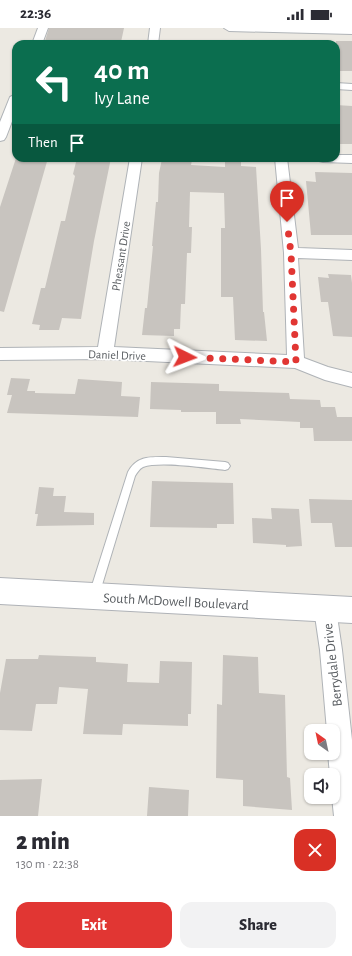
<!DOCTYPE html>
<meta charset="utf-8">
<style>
body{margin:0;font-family:"Alegreya Sans",sans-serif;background:#f2f2f3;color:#2b2b33;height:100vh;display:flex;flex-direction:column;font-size:15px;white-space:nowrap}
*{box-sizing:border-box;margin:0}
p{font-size:13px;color:#7c7c81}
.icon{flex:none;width:22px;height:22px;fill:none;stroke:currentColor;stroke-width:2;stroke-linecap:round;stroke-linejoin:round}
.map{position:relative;height:788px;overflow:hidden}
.panel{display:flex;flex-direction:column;background:#fff;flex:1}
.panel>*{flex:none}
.top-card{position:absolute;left:12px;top:12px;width:328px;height:122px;border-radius:12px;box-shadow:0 1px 3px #0004;background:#0b6e4f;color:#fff;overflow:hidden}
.needle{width:26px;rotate:327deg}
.fabs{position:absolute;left:304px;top:696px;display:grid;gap:8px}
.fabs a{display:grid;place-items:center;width:36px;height:36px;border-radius:8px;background:#fff;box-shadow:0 1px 3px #0004;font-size:20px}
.pin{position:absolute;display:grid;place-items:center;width:34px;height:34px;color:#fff;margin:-41px -17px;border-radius:50% 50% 50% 0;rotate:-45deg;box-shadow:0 0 4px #0007}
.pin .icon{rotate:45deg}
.me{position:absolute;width:44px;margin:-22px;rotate:93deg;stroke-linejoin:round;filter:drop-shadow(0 0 3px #0008)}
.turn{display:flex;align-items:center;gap:14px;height:84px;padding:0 16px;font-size:18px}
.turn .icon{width:52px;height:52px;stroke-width:2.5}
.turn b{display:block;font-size:28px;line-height:34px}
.then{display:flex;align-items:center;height:38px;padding:0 16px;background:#0003;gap:8px;font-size:15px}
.round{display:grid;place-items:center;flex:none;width:42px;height:42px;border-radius:12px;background:#f2f2f3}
.summary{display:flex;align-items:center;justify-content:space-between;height:68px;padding:0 16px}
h1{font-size:24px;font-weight:800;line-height:30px}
.primary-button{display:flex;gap:8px;margin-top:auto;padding:8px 16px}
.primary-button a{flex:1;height:46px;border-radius:12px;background:#e13633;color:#fff;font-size:16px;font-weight:800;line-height:46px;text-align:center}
.primary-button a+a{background:#f2f2f3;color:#2b2b33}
.status{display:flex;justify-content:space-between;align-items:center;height:28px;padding:0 20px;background:#fff;direction:ltr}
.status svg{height:11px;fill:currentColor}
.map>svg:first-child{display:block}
</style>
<div class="status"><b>22:36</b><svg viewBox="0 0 49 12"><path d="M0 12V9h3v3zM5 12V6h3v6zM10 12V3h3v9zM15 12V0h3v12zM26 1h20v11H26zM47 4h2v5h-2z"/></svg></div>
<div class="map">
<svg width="352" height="788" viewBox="0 0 352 788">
<rect width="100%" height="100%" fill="#ece9e2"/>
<path fill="#c8c4bf" d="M 49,0 L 124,0 L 121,14 L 81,14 L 80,16 L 60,16 L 61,14 L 45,13 Z
M 336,13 L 352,13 L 352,43 L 336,43 Z
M 336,77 L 352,78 L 352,116 L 336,116 Z
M 16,130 L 48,130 L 4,284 L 0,283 L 0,179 Z
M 77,130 L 111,130 L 94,213 L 81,291 L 62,290 L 59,302 L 39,302 L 40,297 L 32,296 L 41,260 L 45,260 L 61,193 L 65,193 L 75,148 L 73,146 Z
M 162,131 L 192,132 L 191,137 L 225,139 L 225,133 L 241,133 L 241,138 L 256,139 L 261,221 L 263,284 L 264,284 L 267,313 L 235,312 L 233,269 L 221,269 L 221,200 L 225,200 L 224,165 L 190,164 L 189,199 L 192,199 L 191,225 L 187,225 L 185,276 L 181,276 L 180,301 L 174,301 L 174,308 L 142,307 L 145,280 L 147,280 L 153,218 L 152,218 L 156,174 L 158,174 L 159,145 Z
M 315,144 L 352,145 L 352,207 L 311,207 L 306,153 L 316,154 Z
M 328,246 L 351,247 L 352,255 L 352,309 L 333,308 L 328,274 L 321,274 L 318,249 L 329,250 Z
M 11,350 L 30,351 L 27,363 L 35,363 L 35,365 L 75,366 L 78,351 L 122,354 L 121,368 L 140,369 L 138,389 L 7,385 L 12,367 L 7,367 Z
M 151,354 L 219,356 L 219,363 L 289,365 L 290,371 L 320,372 L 321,379 L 335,379 L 337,389 L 352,389 L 352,413 L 314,413 L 313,400 L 300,400 L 300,394 L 240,391 L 241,396 L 216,396 L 216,384 L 181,384 L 181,382 L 150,381 Z
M 152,453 L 233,455 L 234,496 L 217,496 L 217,500 L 150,499 Z
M 39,459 L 54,460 L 53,468 L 66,468 L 64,484 L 94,485 L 94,497 L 36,498 L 38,486 L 35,486 Z
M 309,471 L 352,472 L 352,519 L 335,519 L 332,495 L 311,495 Z
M 271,480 L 299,481 L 302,518 L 286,519 L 286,517 L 253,515 L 252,490 L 272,491 Z
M 39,627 L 96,629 L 96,634 L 128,636 L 127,654 L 159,655 L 160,633 L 192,634 L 191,686 L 188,686 L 188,698 L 123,696 L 122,707 L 83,706 L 88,661 L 59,659 L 57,676 L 36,676 L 32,703 L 0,702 L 0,665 L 6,631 L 38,631 Z
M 223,627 L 258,629 L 259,665 L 285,667 L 287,749 L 290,750 L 292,782 L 243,778 L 243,752 L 216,750 L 217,676 L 222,677 Z
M 42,751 L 38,788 L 0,788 L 0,752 Z
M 149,759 L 189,762 L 188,788 L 147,788 Z"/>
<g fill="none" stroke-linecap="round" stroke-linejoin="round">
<defs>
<path id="service" d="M 166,429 L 225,434 L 228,435 L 230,438 L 228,441 L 225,442 C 206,440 160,433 143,439 C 139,441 137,445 135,448 L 99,567 L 98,571 L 94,572 L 90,571 L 89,567 L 128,444 C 137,428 149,429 166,429 Z"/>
<path id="minor" d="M 38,0 L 48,0 L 42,16 L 32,16 Z
M 150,0 L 160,0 L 158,16 L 148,16 Z
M 224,0 L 352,0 L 352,6 L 229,3 Z
M 336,55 L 352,56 L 352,62 L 336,61 Z
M 16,66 L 16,83 L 6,109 L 4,112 L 0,113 L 0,94 L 10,69 Z
M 336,127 L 352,127 L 352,135 L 323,134 L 319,133 L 317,130 L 336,130 Z
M 130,130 L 142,130 L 114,319 L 287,327 L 284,225 L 275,130 L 287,130 L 298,220 L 352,222 L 352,232 L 298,230 L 304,330 L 328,339 L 352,345 L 352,359 L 325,352 L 295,340 L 105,331 L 0,332 L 0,320 L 98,319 Z
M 325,570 L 333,573 L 336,581 L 342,622 L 352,712 L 352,788 L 334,788 L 332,769 L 333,747 L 330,747 L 328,725 L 333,725 L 333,703 L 327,703 L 320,622 L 314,581 L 317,573 Z"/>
<path id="secondary" d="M 0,550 L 352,569 L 352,595 L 0,576 Z"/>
</defs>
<use href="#service" stroke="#afb3b7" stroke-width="2"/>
<use href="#minor" stroke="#afb3b7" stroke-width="2"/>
<use href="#secondary" stroke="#afb2b7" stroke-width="2"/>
<use href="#service" fill="#fff" fill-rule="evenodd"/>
<use href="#minor" fill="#fff" fill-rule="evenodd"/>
<use href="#secondary" fill="#fff" fill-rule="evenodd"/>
</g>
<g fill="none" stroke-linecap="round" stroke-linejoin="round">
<path stroke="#e13633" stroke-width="7" stroke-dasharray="0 12.6" d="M 185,329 L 296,334 L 291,225 L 287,194"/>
</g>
<g text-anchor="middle" stroke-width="3.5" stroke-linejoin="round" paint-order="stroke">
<g font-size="12" fill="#5a5e62" stroke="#fff">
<text transform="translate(121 228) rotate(-81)" y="4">Pheasant Drive</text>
<text transform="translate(117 327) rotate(2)" y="4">Daniel Drive</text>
</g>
<g font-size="14" fill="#5a5e62" stroke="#fff">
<text transform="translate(176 573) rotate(3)" y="5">South McDowell Boulevard</text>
<text transform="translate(332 637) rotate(-97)" y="5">Berrydale Drive</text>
</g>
</g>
</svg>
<div class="fabs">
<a><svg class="needle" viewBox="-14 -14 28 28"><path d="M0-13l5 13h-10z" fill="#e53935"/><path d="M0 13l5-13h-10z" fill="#7c7c81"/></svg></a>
<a><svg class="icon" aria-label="sound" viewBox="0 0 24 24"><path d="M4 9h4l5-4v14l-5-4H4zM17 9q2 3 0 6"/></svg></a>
</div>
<div class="pin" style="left:287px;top:194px;background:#d93025"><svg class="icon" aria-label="arrive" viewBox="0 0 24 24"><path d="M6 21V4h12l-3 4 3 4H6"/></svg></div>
<svg class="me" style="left:185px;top:329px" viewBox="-20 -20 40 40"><path d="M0-17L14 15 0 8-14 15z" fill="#e13633" stroke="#fff" stroke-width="4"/></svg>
<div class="top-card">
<div class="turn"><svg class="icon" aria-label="left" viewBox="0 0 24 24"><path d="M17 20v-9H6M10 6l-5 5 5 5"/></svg><div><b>40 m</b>Ivy Lane</div></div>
<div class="then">Then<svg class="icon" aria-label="arrive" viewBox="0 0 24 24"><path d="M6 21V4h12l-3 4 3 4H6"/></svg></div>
</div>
</div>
<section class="panel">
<div class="summary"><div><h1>2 min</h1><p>130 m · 22:38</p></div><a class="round" style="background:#d93025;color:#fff"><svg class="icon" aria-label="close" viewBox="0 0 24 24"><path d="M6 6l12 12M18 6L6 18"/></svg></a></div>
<div class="primary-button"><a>Exit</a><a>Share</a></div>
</section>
